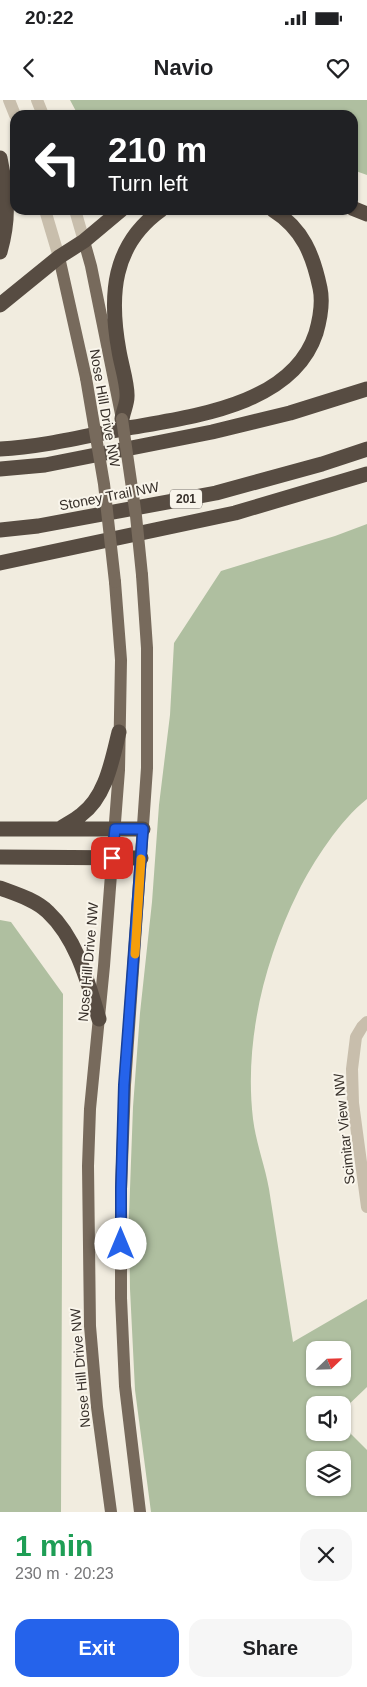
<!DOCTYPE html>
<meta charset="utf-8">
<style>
body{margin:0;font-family:Helvetica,sans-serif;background:#f6f6f6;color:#202124;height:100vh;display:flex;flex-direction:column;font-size:19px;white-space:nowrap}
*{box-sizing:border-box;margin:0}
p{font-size:16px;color:#757577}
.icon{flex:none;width:28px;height:28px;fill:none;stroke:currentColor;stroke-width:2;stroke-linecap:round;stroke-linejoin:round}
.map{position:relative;height:1412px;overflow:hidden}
.panel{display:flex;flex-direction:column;background:#fff;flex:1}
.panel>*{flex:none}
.guide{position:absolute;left:10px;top:10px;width:348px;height:105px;border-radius:15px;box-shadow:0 1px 4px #0004;background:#202124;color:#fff;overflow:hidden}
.needle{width:32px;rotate:67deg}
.buttons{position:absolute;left:306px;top:1241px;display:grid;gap:10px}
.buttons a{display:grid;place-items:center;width:45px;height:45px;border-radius:10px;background:#fff;box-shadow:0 1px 4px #0004;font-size:25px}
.pin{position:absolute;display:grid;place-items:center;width:42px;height:42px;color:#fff;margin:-21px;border-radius:10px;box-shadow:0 2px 8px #0006}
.me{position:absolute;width:55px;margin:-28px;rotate:0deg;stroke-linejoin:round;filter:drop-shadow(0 0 4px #0008)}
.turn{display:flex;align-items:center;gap:18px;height:105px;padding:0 15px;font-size:22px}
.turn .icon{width:65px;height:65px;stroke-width:2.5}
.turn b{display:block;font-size:35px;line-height:42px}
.round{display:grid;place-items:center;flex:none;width:52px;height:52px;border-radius:15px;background:#f6f6f6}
.head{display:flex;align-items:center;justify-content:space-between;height:85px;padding:0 15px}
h1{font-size:30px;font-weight:700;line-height:38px;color:#1e9e55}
.cta{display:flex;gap:10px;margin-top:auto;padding:10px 15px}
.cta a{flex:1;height:58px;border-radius:15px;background:#2563eb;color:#fff;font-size:20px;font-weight:700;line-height:58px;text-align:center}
.cta a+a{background:#f6f6f6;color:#202124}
.status{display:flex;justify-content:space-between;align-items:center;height:35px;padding:0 25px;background:#fff;direction:ltr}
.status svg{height:14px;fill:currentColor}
header{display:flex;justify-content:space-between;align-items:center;height:65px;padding:0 15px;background:#fff;font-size:22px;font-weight:700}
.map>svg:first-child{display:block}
</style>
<div class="status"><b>20:22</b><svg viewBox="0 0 49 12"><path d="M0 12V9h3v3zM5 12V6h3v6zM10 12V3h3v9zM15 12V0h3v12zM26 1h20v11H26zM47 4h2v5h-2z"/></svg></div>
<header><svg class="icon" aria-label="back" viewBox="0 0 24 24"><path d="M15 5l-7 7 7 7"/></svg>Navio<svg class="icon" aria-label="heart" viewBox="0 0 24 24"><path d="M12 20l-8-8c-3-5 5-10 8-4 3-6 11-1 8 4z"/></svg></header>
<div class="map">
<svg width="367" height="1412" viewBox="0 0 367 1412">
<rect width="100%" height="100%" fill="#f1ecdf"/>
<path fill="#afbfa0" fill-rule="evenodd" d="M 70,0 L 367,0 L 367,75 L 353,70 L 352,15 L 78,15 Z
M 367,424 L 367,699 C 340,720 313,762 298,792 C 264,861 244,942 253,1019 C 256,1043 265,1066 269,1089 C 277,1140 285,1191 293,1242 L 367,1199 L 367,1287 L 343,1310 L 342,1305 L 315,1305 L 315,1332 L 342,1332 L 343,1326 L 367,1350 L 367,1412 L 151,1412 L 135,1290 L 130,1189 L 129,1116 L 133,1007 L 140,913 L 152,802 L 159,705 L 170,615 L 174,543 L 221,471 L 335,436 ZM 315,1250 L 342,1250 L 342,1278 L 315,1278 ZM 315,1360 L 342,1360 L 342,1388 L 315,1388 Z
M 0,820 L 11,822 L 63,894 L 61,1412 L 0,1412 Z"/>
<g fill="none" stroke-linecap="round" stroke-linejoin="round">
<path stroke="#c8beac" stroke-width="12" d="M 9,0 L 15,15
M 37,0 L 43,15
M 45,110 L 59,157
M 75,110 L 84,141
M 367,922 L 362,927 L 356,937 L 352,969 L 353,1003 L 367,1107"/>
<path stroke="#776a5c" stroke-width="12" d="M 84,141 L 91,166 L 122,319
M 59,157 L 86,278
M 111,1412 L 97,1307 L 90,1226 L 88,1066 L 90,1009 L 104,866 L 119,670 L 121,560 L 115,482
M 140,1412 L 125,1286 L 121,1198 L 121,1089 L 125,985 L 147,668 L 147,548 L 142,475"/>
<path stroke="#574c42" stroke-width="15" d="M 0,58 C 7,93 10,117 0,152
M 352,108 L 367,114
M 0,205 L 59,157 L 84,141 L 121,110
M 122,319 C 123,312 127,304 127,297 C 128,285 121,264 119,251 C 109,196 112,145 161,110
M 0,349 C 41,347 82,337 123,329 C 188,317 292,307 316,233 C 320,219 323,202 320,188 C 313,155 303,129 273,110
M 0,369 L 45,365 L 212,332 L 290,313 L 367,289
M 0,430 L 38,426 L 216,393 L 322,364 L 367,349
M 0,463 L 235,413 L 367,374
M 61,728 C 67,724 75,720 81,715 C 106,697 112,660 119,632
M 0,729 L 143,729
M 0,757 L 141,758
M 0,788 C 16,794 36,800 48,812 C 77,839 88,883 99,919"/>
<path stroke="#776a5c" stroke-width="12" d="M 86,278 L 104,384 L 115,482
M 122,319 L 136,416 L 142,475"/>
</g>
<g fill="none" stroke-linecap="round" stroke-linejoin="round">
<defs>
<path id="route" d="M 112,758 L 115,729 L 143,729 L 124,985 L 121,1089 L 121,1144"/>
</defs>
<use href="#route" stroke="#184099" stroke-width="12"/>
<use href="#route" stroke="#2563eb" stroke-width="9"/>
<path stroke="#f59e0b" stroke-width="9" d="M 135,854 L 141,759"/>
</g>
<g text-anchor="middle" stroke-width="4" stroke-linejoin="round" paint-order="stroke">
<rect fill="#f9f5eb" stroke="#716b64" stroke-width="1" x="170" y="389.5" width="32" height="19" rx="4"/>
<g font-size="12" font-weight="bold" fill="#37302a">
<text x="186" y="403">201</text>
</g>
<g font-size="14" fill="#37302a" stroke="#f9f5eb">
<text transform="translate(105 308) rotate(80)" y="5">Nose Hill Drive NW</text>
<text transform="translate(109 396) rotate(-11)" y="5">Stoney Trail NW</text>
<text transform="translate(88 862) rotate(-85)" y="5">Nose Hill Drive NW</text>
<text transform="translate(344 1029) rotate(-96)" y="5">Scimitar View NW</text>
<text transform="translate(80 1268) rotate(-95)" y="5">Nose Hill Drive NW</text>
</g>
</g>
</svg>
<div class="buttons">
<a><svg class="needle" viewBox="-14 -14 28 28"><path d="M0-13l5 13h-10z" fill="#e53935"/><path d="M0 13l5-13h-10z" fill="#757577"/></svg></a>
<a><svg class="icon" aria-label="sound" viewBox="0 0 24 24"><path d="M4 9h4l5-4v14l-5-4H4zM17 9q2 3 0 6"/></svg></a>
<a><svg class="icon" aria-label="layers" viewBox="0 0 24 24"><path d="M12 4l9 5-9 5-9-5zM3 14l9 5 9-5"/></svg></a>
</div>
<div class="pin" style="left:112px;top:758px;background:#d93025"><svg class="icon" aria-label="arrive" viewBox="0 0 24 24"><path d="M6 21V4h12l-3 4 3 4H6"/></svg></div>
<svg class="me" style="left:121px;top:1144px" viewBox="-20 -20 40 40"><circle r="19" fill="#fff"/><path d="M0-13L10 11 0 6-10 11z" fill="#2563eb"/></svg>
<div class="guide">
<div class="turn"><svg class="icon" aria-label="left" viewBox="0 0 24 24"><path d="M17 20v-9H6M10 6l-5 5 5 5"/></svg><div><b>210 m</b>Turn left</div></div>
</div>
</div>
<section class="panel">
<div class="head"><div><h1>1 min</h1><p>230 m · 20:23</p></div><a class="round"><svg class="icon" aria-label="close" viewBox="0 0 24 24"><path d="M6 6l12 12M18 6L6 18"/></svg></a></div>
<div class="cta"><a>Exit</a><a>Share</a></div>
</section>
